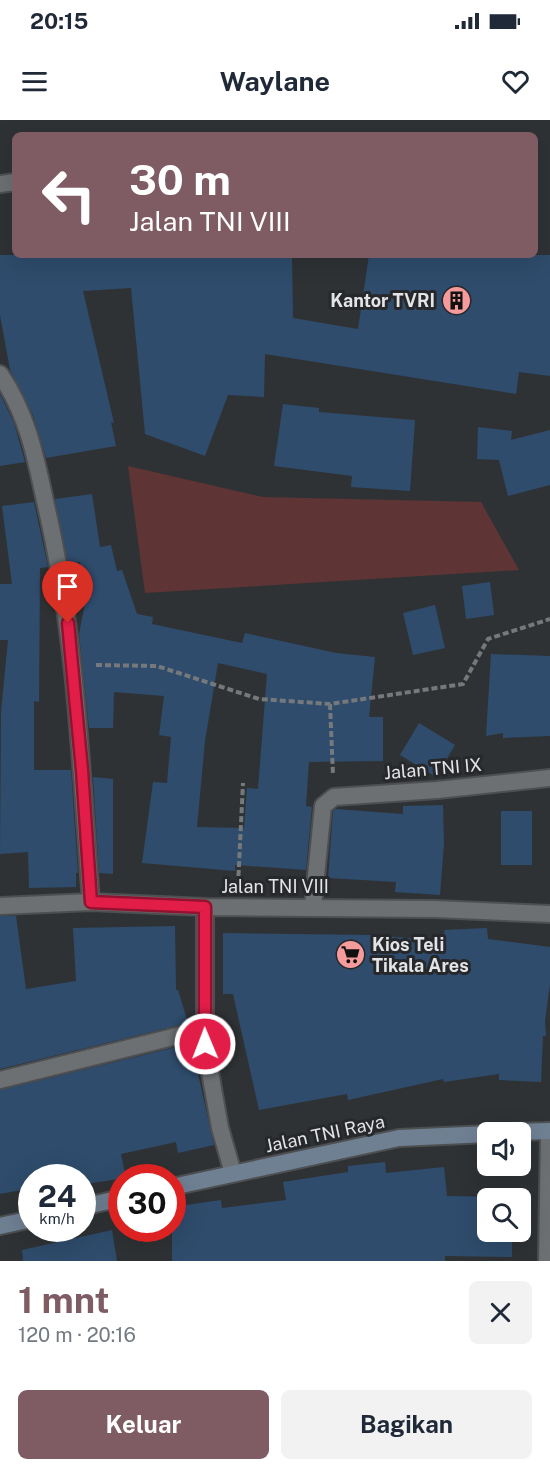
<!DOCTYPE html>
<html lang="id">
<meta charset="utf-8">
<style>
body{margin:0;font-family:"Public Sans",sans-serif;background:#f2f2f3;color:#1f2937;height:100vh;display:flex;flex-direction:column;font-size:22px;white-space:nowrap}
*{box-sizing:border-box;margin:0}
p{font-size:20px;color:#747a83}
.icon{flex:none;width:33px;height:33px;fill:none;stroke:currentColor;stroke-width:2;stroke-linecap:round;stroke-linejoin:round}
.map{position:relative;height:1141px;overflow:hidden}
.sheet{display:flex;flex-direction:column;background:#fff;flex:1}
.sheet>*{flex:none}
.guide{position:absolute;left:12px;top:12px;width:526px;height:126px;border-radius:9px;box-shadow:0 6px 24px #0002;background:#7f5c64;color:#fff;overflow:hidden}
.controls{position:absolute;left:477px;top:1002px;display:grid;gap:12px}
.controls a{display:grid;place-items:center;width:54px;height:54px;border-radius:9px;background:#fff;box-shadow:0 6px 24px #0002;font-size:30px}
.speed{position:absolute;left:18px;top:1044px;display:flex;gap:12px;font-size:30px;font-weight:700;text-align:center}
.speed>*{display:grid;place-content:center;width:78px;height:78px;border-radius:50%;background:#fff;box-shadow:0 6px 24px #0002;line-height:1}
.speed small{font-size:15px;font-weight:400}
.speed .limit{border:9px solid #d22;background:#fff;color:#111}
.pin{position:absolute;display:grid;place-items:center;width:51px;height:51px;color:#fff;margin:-62px -26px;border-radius:50% 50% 50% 0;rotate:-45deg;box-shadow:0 0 6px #0007}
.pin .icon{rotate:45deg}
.me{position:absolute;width:66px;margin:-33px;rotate:359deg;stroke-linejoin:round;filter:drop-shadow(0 0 4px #0008)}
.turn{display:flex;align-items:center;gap:21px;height:126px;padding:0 18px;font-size:27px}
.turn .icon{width:78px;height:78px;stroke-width:2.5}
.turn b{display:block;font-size:42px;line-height:51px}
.round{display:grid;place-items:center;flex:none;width:63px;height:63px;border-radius:9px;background:#f2f2f3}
.head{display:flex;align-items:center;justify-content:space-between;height:102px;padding:0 18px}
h1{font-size:36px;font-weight:700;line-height:45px;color:#7f5c64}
.cta{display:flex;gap:12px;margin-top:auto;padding:12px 18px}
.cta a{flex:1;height:69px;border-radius:9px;background:#7f5c64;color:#fff;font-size:24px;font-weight:700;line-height:69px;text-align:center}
.cta a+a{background:#f2f2f3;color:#1f2937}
.status{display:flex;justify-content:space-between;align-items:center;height:42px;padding:0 30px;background:#fff;direction:ltr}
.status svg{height:16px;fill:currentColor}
header{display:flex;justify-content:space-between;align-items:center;height:78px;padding:0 18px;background:#fff;font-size:27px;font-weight:700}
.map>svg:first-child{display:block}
</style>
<div class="status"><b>20:15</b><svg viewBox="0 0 49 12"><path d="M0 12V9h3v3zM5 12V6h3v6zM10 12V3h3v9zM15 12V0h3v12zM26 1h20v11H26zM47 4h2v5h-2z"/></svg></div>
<header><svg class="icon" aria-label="menu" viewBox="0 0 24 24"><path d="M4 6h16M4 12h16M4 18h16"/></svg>Waylane<svg class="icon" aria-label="heart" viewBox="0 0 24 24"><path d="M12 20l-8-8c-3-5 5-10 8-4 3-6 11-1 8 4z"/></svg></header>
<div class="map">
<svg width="550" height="1141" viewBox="0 0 550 1141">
<rect width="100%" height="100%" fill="#2f3235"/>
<path fill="#5f3435" d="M 128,346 L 263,377 L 481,382 L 519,450 L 145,473 Z"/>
<path fill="#2f4c6c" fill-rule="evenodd" d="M 0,135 L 292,135 L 293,198 L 358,209 L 369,135 L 550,135 L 550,256 L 519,252 L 516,274 L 265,234 L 264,277 L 228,275 L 205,336 L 145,314 L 131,168 L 83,171 L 114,303 L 111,302 L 116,326 L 46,338 L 33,295 L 10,250 L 0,195 Z
M 0,274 L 14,303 L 25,342 L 0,346 Z
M 283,284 L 319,288 L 319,292 L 415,300 L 410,371 L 351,367 L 352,356 L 274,346 Z
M 478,307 L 512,311 L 511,320 L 550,310 L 550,365 L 508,376 L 499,340 L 477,339 Z
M 92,374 L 100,427 L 111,425 L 117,451 L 122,450 L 137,494 L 153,497 L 152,504 L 242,523 L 245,513 L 336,533 L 375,537 L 369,597 L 383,597 L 383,641 L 309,642 L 306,686 L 312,687 L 306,750 L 235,745 L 235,751 L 142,743 L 153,662 L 167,663 L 171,617 L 159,615 L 164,576 L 114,572 L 113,608 L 89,608 L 79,514 L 87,473 L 80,442 L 68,444 L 55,379 ZM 218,543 L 267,554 L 258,669 L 247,668 L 244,708 L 197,707 L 205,621 Z
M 34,382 L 48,447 L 40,448 L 39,582 L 34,581 L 34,650 L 71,650 L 78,753 L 76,753 L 76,767 L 29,768 L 28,732 L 0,734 L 1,592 L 8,520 L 0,520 L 0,464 L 12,464 L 2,386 Z
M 490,462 L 494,495 L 466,499 L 462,466 Z
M 435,485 L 445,528 L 413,535 L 403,493 Z
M 491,534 L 550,536 L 550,616 L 503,618 L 503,613 L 486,616 Z
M 419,603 L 455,625 L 436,657 L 400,635 Z
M 93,657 L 113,659 L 113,754 L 99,753 Z
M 443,685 L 444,724 L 440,775 L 395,772 L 396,762 L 328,758 L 333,691 L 336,689 L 403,694 L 403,686 Z
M 501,691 L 532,691 L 532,745 L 501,745 Z
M 0,796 L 16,796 L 26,869 L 76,861 L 73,808 L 175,806 L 176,870 L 178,870 L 188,903 L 0,949 Z
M 487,808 L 488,819 L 550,827 L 550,864 L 545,901 L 546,916 L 543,916 L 541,962 L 499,960 L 499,954 L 444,962 L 443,959 L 348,980 L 347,974 L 259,990 L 233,874 L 223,874 L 223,813 L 371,815 L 445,821 L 444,810 Z
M 193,923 L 196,936 L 194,936 L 214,1025 L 178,1033 L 176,1022 L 121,1034 L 126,1058 L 85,1064 L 84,1058 L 32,1058 L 32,1068 L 0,1074 L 0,970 Z
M 385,1042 L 386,1053 L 444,1047 L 447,1076 L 513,1077 L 488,1078 L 488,1112 L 512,1112 L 512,1137 L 445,1136 L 445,1141 L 172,1141 L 172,1087 L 221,1080 L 222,1088 L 286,1080 L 283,1062 L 348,1052 L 348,1046 Z
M 112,1110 L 117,1141 L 23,1141 L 22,1130 Z"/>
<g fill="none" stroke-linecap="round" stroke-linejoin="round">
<defs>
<path id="minor" d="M 0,64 L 15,62
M 0,254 C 27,294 35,334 45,381 C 76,512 81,648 91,782
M 0,786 L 91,782 L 205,787 L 435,789 L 550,794
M 313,786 L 323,686 L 334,677 L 437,670 L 550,658
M 205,787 L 205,924 L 220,1008 L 233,1053
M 0,960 L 205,909
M 547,1141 L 549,1011"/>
<path id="secondary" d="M 513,1012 L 550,1011
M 172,1067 L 399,1018 L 488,1014
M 82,1087 L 122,1078
M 0,1106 L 32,1099"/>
</defs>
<use href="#minor" stroke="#4d4f51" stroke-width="20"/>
<use href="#secondary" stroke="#4d4f51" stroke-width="20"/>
<path stroke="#76797b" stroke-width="4" stroke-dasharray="6 3" stroke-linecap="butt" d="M 96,545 L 157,546 L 259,579 L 330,584 L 463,564 L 488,519 L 550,499
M 330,584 L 333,655
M 238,765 L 243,663"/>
<use href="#minor" stroke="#6d7073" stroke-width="16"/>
<use href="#secondary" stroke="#6f8093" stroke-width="16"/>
</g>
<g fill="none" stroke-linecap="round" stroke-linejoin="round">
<defs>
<path id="route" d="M 68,503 L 82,650 L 91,782 L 205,787 L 205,924"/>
</defs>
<use href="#route" stroke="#92132f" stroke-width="15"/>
<use href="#route" stroke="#e11d48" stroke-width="10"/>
</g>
<defs>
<symbol id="building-disc" viewBox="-11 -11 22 22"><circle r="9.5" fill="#f59b9b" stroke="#26282b"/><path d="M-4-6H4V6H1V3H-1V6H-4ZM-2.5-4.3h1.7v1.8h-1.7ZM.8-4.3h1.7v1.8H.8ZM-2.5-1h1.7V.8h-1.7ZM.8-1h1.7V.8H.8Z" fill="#111"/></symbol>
<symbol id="supermarket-disc" viewBox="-11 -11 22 22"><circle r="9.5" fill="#f59b9b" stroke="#26282b"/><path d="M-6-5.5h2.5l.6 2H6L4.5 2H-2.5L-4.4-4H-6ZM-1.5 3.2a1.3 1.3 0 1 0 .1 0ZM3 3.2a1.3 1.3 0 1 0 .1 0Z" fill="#111"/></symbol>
</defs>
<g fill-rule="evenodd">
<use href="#building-disc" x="440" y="164" width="33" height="33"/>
<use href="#supermarket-disc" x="334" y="818" width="33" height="33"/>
</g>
<g text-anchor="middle" stroke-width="6" stroke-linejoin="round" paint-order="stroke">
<g font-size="18" font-weight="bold" fill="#e3e4e6" stroke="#26282b" text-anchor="end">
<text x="435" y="187">Kantor TVRI</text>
<text x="372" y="831" text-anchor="start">Kios Teli<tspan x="372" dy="21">Tikala Ares</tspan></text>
</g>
<g font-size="18" fill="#e3e4e6" stroke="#26282b">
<text transform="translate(433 649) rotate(-5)" y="6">Jalan TNI IX</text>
<text x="275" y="773">Jalan TNI VIII</text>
<text transform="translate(325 1014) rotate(-12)" y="6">Jalan TNI Raya</text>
</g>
</g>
</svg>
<div class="controls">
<a><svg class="icon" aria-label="sound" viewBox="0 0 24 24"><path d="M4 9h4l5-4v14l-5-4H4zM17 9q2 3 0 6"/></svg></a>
<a><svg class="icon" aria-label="search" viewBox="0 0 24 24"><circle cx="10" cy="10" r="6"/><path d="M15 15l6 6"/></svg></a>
</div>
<div class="speed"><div>24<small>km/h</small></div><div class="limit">30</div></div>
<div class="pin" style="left:68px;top:503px;background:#d93025"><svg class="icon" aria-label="arrive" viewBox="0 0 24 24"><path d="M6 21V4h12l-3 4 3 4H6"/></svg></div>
<svg class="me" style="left:205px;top:924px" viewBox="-20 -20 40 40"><circle r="17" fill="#e11d48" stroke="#fff" stroke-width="3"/><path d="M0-11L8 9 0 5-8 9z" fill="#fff"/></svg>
<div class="guide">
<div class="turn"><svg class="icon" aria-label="left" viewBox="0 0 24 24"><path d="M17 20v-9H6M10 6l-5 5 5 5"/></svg><div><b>30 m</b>Jalan TNI VIII</div></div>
</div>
</div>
<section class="sheet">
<div class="head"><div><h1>1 mnt</h1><p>120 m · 20:16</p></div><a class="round"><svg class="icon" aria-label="close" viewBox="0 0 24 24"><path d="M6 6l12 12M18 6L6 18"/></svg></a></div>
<div class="cta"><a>Keluar</a><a>Bagikan</a></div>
</section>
